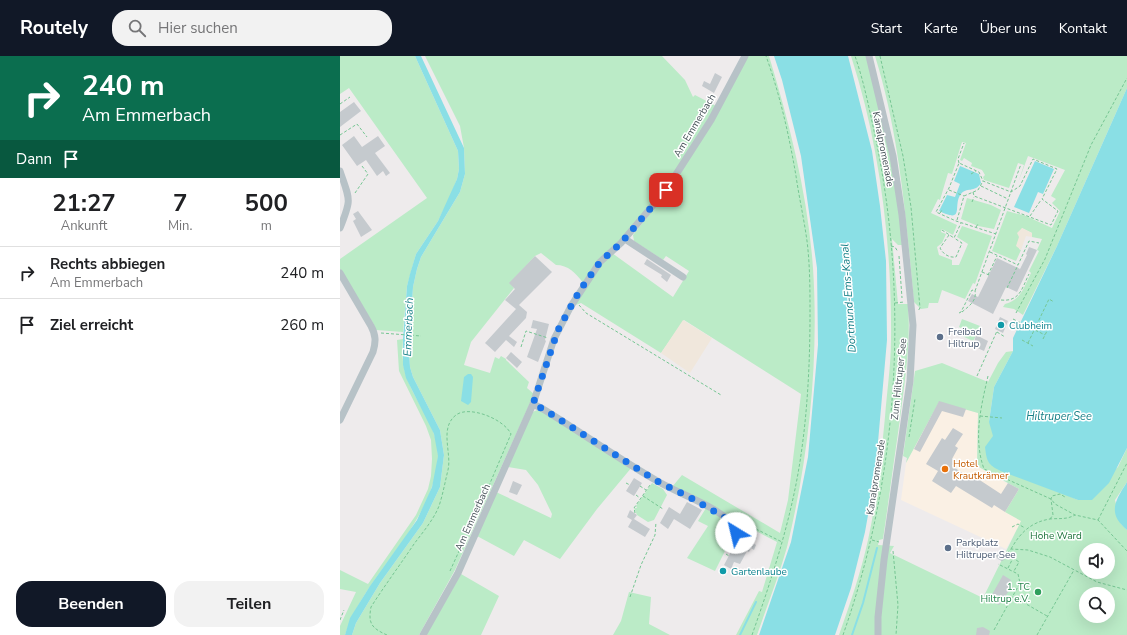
<!DOCTYPE html>
<html lang="de">
<meta charset="utf-8">
<style>
body{margin:0;font-family:"Nunito Sans",sans-serif;background:#f2f2f2;color:#202124;height:100vh;display:flex;flex-direction:column;font-size:15px;white-space:nowrap}
*{box-sizing:border-box;margin:0}
p{font-size:13px;color:#757577}
.icon{flex:none;width:22px;height:22px;fill:none;stroke:currentColor;stroke-width:2;stroke-linecap:round;stroke-linejoin:round}
.map{position:relative;flex:1;overflow:hidden}
.side{display:flex;flex-direction:column;background:#fff;width:340px}
.side>*{flex:none}
.top-card{background:#0b6e4f;color:#fff;overflow:hidden}
.fabs{position:absolute;left:739px;top:487px;display:grid;gap:8px}
.fabs a{display:grid;place-items:center;width:36px;height:36px;border-radius:50%;background:#fff;box-shadow:0 4px 16px #0002;font-size:20px}
.pin{position:absolute;display:grid;place-items:center;width:34px;height:34px;color:#fff;margin:-17px;border-radius:8px;box-shadow:0 2px 6px #0006}
.me{position:absolute;width:44px;margin:-22px;rotate:324deg;stroke-linejoin:round;filter:drop-shadow(0 0 3px #0008)}
.turn{display:flex;align-items:center;gap:14px;height:84px;padding:0 16px;font-size:18px}
.turn .icon{width:52px;height:52px;stroke-width:2.5}
.turn b{display:block;font-size:28px;line-height:34px}
.then{display:flex;align-items:center;height:38px;padding:0 16px;background:#0003;gap:8px;font-size:15px}
.eta{display:flex;justify-content:space-evenly;align-items:center;height:68px;text-align:center}
.eta b{font-size:24px;font-weight:700;line-height:28px}
.primary-button{display:flex;gap:8px;margin-top:auto;padding:8px 16px}
.primary-button a{flex:1;height:46px;border-radius:16px;background:#111827;color:#fff;font-size:16px;font-weight:700;line-height:46px;text-align:center}
.primary-button a+a{background:#f2f2f2;color:#202124}
ul{padding:0;list-style:none}
li{display:flex;align-items:center;gap:12px;height:52px;padding:0 16px;border-top:1px solid #e0e0e0}
li div{flex:1}
li b{display:block;font-size:15px}
li em{font-style:normal}
header{display:flex;align-items:center;gap:24px;box-sizing:border-box;height:56px;padding:0 20px;background:#111827;color:#fff}
header strong{font-size:19px}
nav{display:flex;gap:22px;margin-inline-start:auto;font-size:14px}
.search{width:280px;height:36px;background:#f2f2f2;display:flex;align-items:center;gap:10px;box-sizing:border-box;padding:0 14px;border-radius:16px;color:#757577;font-size:15px}
main{display:flex;flex:1;min-height:0}
.map>svg:first-child{display:block}
</style>
<header>
<strong>Routely</strong>
<div class="search"><svg class="icon" aria-label="search" viewBox="0 0 24 24"><circle cx="10" cy="10" r="6"/><path d="M15 15l6 6"/></svg>Hier suchen</div>
<nav><a>Start</a><a>Karte</a><a>Über uns</a><a>Kontakt</a></nav>
</header>
<main>
<section class="side">
<div class="top-card">
<div class="turn"><svg class="icon" aria-label="right" viewBox="0 0 24 24"><path d="M7 20v-9h11M14 6l5 5-5 5"/></svg><div><b>240 m</b>Am Emmerbach</div></div>
<div class="then">Dann<svg class="icon" aria-label="arrive" viewBox="0 0 24 24"><path d="M6 21V4h12l-3 4 3 4H6"/></svg></div>
</div>
<div class="eta">
<div><b>21:27</b><p>Ankunft</p></div>
<div><b>7</b><p>Min.</p></div>
<div><b>500</b><p>m</p></div>
</div>
<ul>
<li><svg class="icon" aria-label="right" viewBox="0 0 24 24"><path d="M7 20v-9h11M14 6l5 5-5 5"/></svg><div><b>Rechts abbiegen</b><p>Am Emmerbach</p></div><em>240 m</em></li>
<li><svg class="icon" aria-label="arrive" viewBox="0 0 24 24"><path d="M6 21V4h12l-3 4 3 4H6"/></svg><div><b>Ziel erreicht</b></div><em>260 m</em></li>
</ul>
<div class="primary-button"><a>Beenden</a><a>Teilen</a></div>
</section>
<div class="map">
<svg width="787" height="579" viewBox="0 0 787 579">
<rect width="100%" height="100%" fill="#eeebec"/>
<path fill="#faf0e4" d="M 599,345 L 638,357 L 637,410 L 698,445 L 681,466 L 666,493 L 561,444 L 566,407 Z"/>
<path fill="#bbebc7" fill-rule="evenodd" d="M 0,0 L 75,0 L 118,95 L 119,113 L 117,123 L 110,141 L 98,165 L 76,198 L 67,230 L 63,276 L 36,274 L 33,267 L 0,213 L 0,203 L 87,142 L 9,32 L 0,38 Z
M 85,0 L 322,0 L 345,24 L 353,41 L 355,39 L 376,50 L 406,0 L 429,0 C 450,69 468,140 473,212 C 479,304 469,401 447,491 C 439,520 427,550 417,579 L 396,579 L 419,535 L 422,536 L 437,486 L 395,464 L 394,466 L 332,431 L 342,419 L 440,477 L 448,444 L 461,338 L 344,264 L 321,297 L 241,247 L 233,250 L 252,219 L 272,197 L 333,241 L 349,215 L 326,200 L 323,204 L 294,185 L 293,179 L 334,127 L 243,227 C 236,217 228,209 216,209 L 201,197 L 195,200 L 170,227 L 174,232 L 131,286 L 124,309 L 150,317 L 155,301 L 159,303 L 161,300 L 166,303 L 166,304 L 189,326 L 187,332 L 194,338 L 115,514 L 79,579 L 12,579 L 16,567 L 40,527 L 83,467 L 100,431 L 104,399 L 100,374 L 73,321 L 70,311 L 69,296 L 73,231 L 77,213 L 81,201 L 120,136 L 125,118 L 124,92 L 120,70 Z
M 511,0 L 526,0 C 543,64 558,123 562,189 L 558,189 L 552,183 L 558,248 L 568,248 C 571,286 565,324 560,363 C 554,403 549,443 543,483 L 539,484 L 538,489 L 554,490 L 550,497 L 643,542 L 681,465 L 665,456 L 679,433 L 637,410 L 638,357 L 599,346 L 566,407 L 567,402 L 563,400 L 575,315 L 602,307 L 648,326 L 658,307 L 666,296 L 673,295 L 654,331 L 649,366 L 720,436 L 738,444 L 778,411 L 787,392 L 787,426 L 775,444 L 781,468 L 787,474 L 787,579 L 499,579 C 510,548 521,516 528,484 C 537,443 541,402 545,361 C 547,335 551,309 551,283 C 552,190 540,89 511,0 ZM 746,494 L 768,494 L 768,516 L 746,516 ZM 746,538 L 768,538 L 768,560 L 746,560 Z
M 535,0 L 787,0 L 787,32 L 717,190 L 683,259 L 674,253 L 663,251 L 665,248 C 681,244 684,231 691,217 L 689,215 L 699,195 L 697,194 L 702,183 L 692,181 L 692,177 L 682,172 L 679,193 L 681,194 L 676,205 L 652,195 L 667,155 L 686,160 L 712,172 L 720,155 L 712,147 L 716,143 L 711,140 L 725,114 L 688,100 L 678,127 L 684,109 L 678,107 L 669,132 L 644,124 L 643,121 L 645,119 L 642,114 L 631,110 L 632,107 L 624,102 L 622,105 L 620,104 L 626,87 L 622,86 L 612,118 L 608,117 L 600,144 L 598,143 L 591,157 L 617,169 L 613,179 L 602,173 L 601,176 L 606,178 L 602,187 L 597,191 L 599,199 L 612,204 L 612,209 L 619,209 L 628,188 L 617,181 L 622,170 L 652,180 L 635,228 L 633,227 L 625,243 L 602,234 L 598,247 L 589,247 L 588,252 L 581,253 L 574,246 C 566,164 560,80 535,0 Z
M 627,142 L 651,149 L 661,154 L 654,173 L 638,170 L 621,163 Z
M 622,263 L 640,270 L 641,272 L 633,285 L 620,279 L 623,273 L 619,271 Z
M 63,283 C 62,296 62,310 67,322 C 76,348 99,372 98,401 C 93,471 26,515 5,579 L 0,579 L 0,570 L 16,536 L 0,533 L 0,514 L 28,528 L 76,459 L 88,433 L 91,420 L 92,403 L 91,384 L 86,370 L 59,315 L 57,284 Z
M 200,353 L 292,411 L 257,453 L 220,503 L 184,484 L 174,500 L 137,480 L 156,436 L 211,462 L 212,458 L 198,429 L 186,414 L 168,411 L 190,357 Z
M 312,427 L 323,433 L 327,439 L 314,464 L 308,466 L 297,459 L 294,452 L 297,452 L 296,450 Z
M 366,452 L 383,462 L 393,473 L 390,485 L 375,515 L 347,502 L 368,470 L 358,465 Z
M 121,518 L 159,540 L 141,579 L 86,579 Z
M 289,536 L 311,541 L 309,568 L 330,579 L 273,579 L 281,565 Z"/>
<path fill="#f0e7dc" d="M 682,172 L 692,177 L 692,181 L 686,180 L 681,194 L 676,190 L 679,181 L 677,177 Z
M 343,264 L 372,282 L 350,317 L 321,297 Z"/>
<path fill="#8adfe5" d="M 75,0 L 81,0 L 124,92 L 125,118 L 120,136 L 81,201 L 77,213 L 73,231 L 69,296 L 70,311 L 73,321 L 100,374 L 104,399 L 100,431 L 83,467 L 40,527 L 16,567 L 12,579 L 5,579 L 10,562 L 30,530 L 77,464 L 92,431 L 98,400 L 94,378 L 66,322 L 63,309 L 63,283 L 67,230 L 70,218 L 76,198 L 98,165 L 117,123 L 119,113 L 118,95 Z
M 434,0 L 508,0 L 532,95 L 540,150 L 546,205 L 547,284 L 535,420 L 525,476 L 511,532 L 495,579 L 419,579 L 451,486 L 468,401 L 478,289 L 477,212 L 461,100 L 442,24 Z
M 787,32 L 787,392 L 769,427 L 752,444 L 738,444 L 663,416 C 648,409 647,407 645,391 L 653,380 L 649,366 L 654,331 L 673,295 L 673,282 L 717,190 Z
M 695,105 L 714,113 L 703,138 L 698,136 L 689,157 L 674,151 Z
M 620,110 L 639,118 L 641,127 C 635,137 626,131 621,138 C 612,149 626,168 599,155 L 607,139 L 615,141 L 620,128 L 614,125 Z
M 128,318 L 131,318 L 133,321 L 131,346 L 128,349 L 121,345 L 124,321 Z
M 787,426 L 787,474 C 767,457 775,445 787,426 Z"/>
<g fill="none" stroke-linecap="round" stroke-linejoin="round">
<path stroke="#8adfe5" stroke-width="2" d="M 400,579 L 416,546
M 512,579 L 523,547 L 537,492"/>
</g>
<path fill="#c5cace" d="M 375,17 L 382,21 L 374,37 L 362,30 L 364,25 L 370,28 Z
M 14,46 L 21,55 L 0,71 L 0,56 Z
M 14,80 L 22,91 L 38,80 L 45,90 L 35,97 L 50,117 L 46,120 L 43,115 L 37,120 L 26,104 L 17,110 L 2,89 Z
M 18,155 L 32,174 L 21,181 L 13,165 L 16,163 L 13,158 Z
M 689,191 L 697,194 L 677,236 L 666,231 L 653,258 L 628,245 L 632,238 L 638,241 L 657,202 L 680,213 L 687,199 L 686,198 Z
M 195,200 L 212,216 L 179,249 L 187,256 L 186,262 L 169,280 L 177,286 L 174,291 L 166,284 L 155,296 L 145,287 L 176,253 L 165,244 L 175,233 L 169,227 Z
M 307,203 L 331,219 L 327,226 L 321,221 L 322,219 L 304,208 Z
M 660,261 L 668,265 L 663,277 L 655,273 Z
M 193,264 L 209,268 L 205,284 L 206,285 L 198,306 L 187,301 L 197,273 L 191,272 Z
M 636,279 L 648,285 L 644,295 L 633,290 Z
M 171,296 L 182,306 L 177,312 L 166,302 Z
M 599,345 L 626,353 L 623,361 L 602,355 L 580,396 L 574,393 Z
M 613,372 L 623,378 L 615,390 L 618,392 L 612,403 L 615,405 L 612,410 L 633,424 L 635,421 L 661,438 L 668,427 L 679,433 L 665,456 L 654,449 L 652,452 L 616,430 L 611,437 L 592,425 L 598,415 L 586,408 L 602,382 L 605,384 Z
M 294,422 L 302,427 L 294,440 L 286,435 Z
M 173,425 L 182,429 L 177,439 L 169,436 Z
M 347,446 L 362,454 L 350,473 L 334,463 L 328,473 L 320,467 L 329,451 L 340,458 Z
M 290,454 L 297,459 L 294,463 L 310,473 L 305,481 L 288,471 L 292,464 L 287,461 Z
M 406,470 L 414,474 L 412,478 L 417,481 L 413,487 L 416,489 L 414,494 L 411,492 L 409,496 L 407,495 L 400,508 L 394,506 L 391,513 L 384,509 L 394,490 L 396,489 L 398,490 L 406,476 L 404,475 Z
M 663,519 L 671,524 L 668,530 L 671,532 L 659,549 L 649,544 Z
M 643,571 L 650,575 L 649,579 L 636,579 L 637,572 Z"/>
<g fill="none" stroke-linecap="round" stroke-linejoin="round">
<path stroke="#76c693" stroke-width="1" stroke-dasharray="3 2" stroke-linecap="butt" d="M 540,0 L 563,100 L 571,151 L 580,252 L 578,255
M 0,48 L 10,41
M 0,79 L 17,68 L 27,81
M 619,107 L 618,103 L 624,87
M 631,118 L 636,115
M 641,130 L 668,143
M 609,134 L 624,140
M 633,136 L 634,140 L 711,169 L 718,155 L 702,143 L 717,113 L 693,103 L 680,130 L 671,136 L 643,125 L 639,116 L 619,107 L 609,132 L 596,156 L 616,165 L 656,178
M 15,137 L 28,118 L 22,110
M 632,146 L 634,141
M 600,157 L 602,154
M 690,160 L 701,144
M 617,164 L 624,140 L 638,134 L 643,125
M 636,171 L 638,168
M 602,174 L 614,182 L 621,167
M 609,179 L 600,192 C 603,198 609,202 616,201 L 622,187 L 614,182
M 551,190 L 555,191 L 558,196
M 650,196 L 678,209 L 689,185 L 699,187
M 559,200 L 562,242
M 642,216 L 649,219
M 648,219 L 657,200
M 667,232 L 678,209
M 661,244 C 680,246 682,232 689,218
M 555,247 L 564,246
M 239,249 L 246,257 L 381,339
M 622,256 C 629,250 637,245 635,235
M 619,257 L 621,256 L 632,234 L 635,235 L 681,108
M 676,257 L 705,203 L 751,89 L 787,22
M 673,263 L 705,279
M 657,276 L 665,281
M 41,277 L 81,280
M 703,283 L 708,273
M 682,284 L 693,290
M 688,287 L 709,243 L 714,246
M 181,291 L 186,275 L 208,282
M 637,320 L 657,275
M 648,320 C 641,351 633,382 644,413 L 711,443 L 715,448 L 735,459 L 758,464 L 787,495
M 640,360 L 662,362
M 569,381 L 575,343
M 286,427 L 290,429
M 300,430 L 306,434
M 296,439 L 300,442
M 303,440 L 323,453
M 295,457 L 294,452 L 310,429
M 710,463 L 713,459 L 711,443 L 712,440 L 720,438 L 725,441
M 398,464 L 442,486
M 758,464 L 787,407
M 672,471 L 678,468 L 685,472
M 402,476 L 409,479
M 532,484 L 539,486
M 671,493 C 680,477 691,466 710,463 C 719,462 726,464 735,459
M 553,495 L 558,549 L 556,579
M 667,497 L 671,493 L 688,494 L 710,501 L 757,526 L 787,534
M 386,498 L 389,500
M 668,512 L 673,502 L 679,506 L 674,515
M 110,515 L 125,482
M 290,541 L 301,509 L 315,479 L 316,466
M 674,541 L 707,560
M 0,564 L 4,554
M 654,574 L 680,527 L 678,518 L 658,508
M 47,579 C 31,572 28,567 31,551 C 45,529 60,509 74,488 C 83,476 94,463 99,450 C 103,438 105,426 108,414 C 112,397 99,372 116,359 C 129,349 164,363 171,378 L 145,439
M 412,579 C 430,528 447,476 457,423 C 467,369 470,312 470,257 C 470,234 470,209 467,185 C 464,163 459,141 456,120 C 449,79 440,39 426,0
M 503,579 C 560,417 570,237 533,70 C 528,47 523,23 515,0
M 697,579 L 734,514"/>
<path stroke="#b7c2c7" stroke-width="7" d="M 529,0 L 553,100 L 562,159 L 573,269 L 570,325 L 544,504 L 538,561 L 538,579
M 0,115 C 10,145 12,142 0,172
M 285,183 L 343,221
M 0,217 L 31,270 C 36,279 36,286 33,296 L 0,364
M 193,348 L 203,353 C 242,377 279,403 319,426 C 341,439 383,452 396,473 L 392,486
M 660,500 L 662,501
M 83,579 L 118,517 L 193,348 L 214,283 L 231,250 L 260,206 L 281,187 L 326,134 L 371,64 L 405,0"/>
</g>
<g fill="none" stroke-linecap="round" stroke-linejoin="round">
<path stroke="#1a73e8" stroke-width="7" stroke-dasharray="0 12.6" d="M 326,134 L 281,187 L 260,206 L 240,234 L 218,274 L 193,348 L 203,353 L 317,425 L 353,443 L 384,461 L 393,469 L 396,477"/>
</g>
<g fill="#0f9aa8" stroke="#fff" stroke-width="1.5">
<circle cx="661" cy="269" r="4"/>
<circle cx="383" cy="515" r="4"/>
</g>
<g fill="#5c6f8a" stroke="#fff" stroke-width="1.5">
<circle cx="600" cy="281" r="4"/>
<circle cx="608" cy="492" r="4"/>
</g>
<circle fill="#e8710a" stroke="#fff" stroke-width="1.5" cx="605" cy="413" r="4"/>
<circle fill="#2e9e5b" stroke="#fff" stroke-width="1.5" cx="698" cy="536" r="4"/>
<g text-anchor="middle" stroke-width="3" stroke-linejoin="round" paint-order="stroke">
<g font-size="10" fill="#455157" stroke="#fff">
<text transform="translate(354 69) rotate(-59)" y="4">Am Emmerbach</text>
<text transform="translate(544 93) rotate(79)" y="4">Kanalpromenade</text>
<text transform="translate(558 323) rotate(-84)" y="4">Zum Hiltruper See</text>
<text transform="translate(535 421) rotate(-81)" y="4">Kanalpromenade</text>
<text transform="translate(132 461) rotate(-66)" y="4">Am Emmerbach</text>
</g>
<g font-size="10" fill="#0d838f" stroke="#fff" text-anchor="start">
<text x="669" y="273">Clubheim</text>
<text x="391" y="519">Gartenlaube</text>
</g>
<g font-size="10" fill="#4e5e75" stroke="#fff" text-anchor="start">
<text x="608" y="279">Freibad<tspan x="608" dy="12">Hiltrup</tspan></text>
<text x="616" y="490">Parkplatz<tspan x="616" dy="12">Hiltruper See</tspan></text>
</g>
<g font-size="10" fill="#c56008" stroke="#fff" text-anchor="start">
<text x="613" y="411">Hotel<tspan x="613" dy="12">Krautkrämer</tspan></text>
</g>
<g font-size="10" fill="#1c733b" stroke="#fff">
<text x="716" y="483">Hohe Ward</text>
</g>
<g font-size="10" fill="#27864d" stroke="#fff" text-anchor="end">
<text x="690" y="534">1. TC<tspan x="690" dy="12">Hiltrup e.V.</tspan></text>
</g>
<g font-size="11" font-style="italic" fill="#147f86" stroke="#fff">
<text transform="translate(508 242) rotate(-94)" y="4">Dortmund-Ems-Kanal</text>
<text transform="translate(68 271) rotate(-88)" y="4">Emmerbach</text>
<text x="719" y="364">Hiltruper See</text>
</g>
</g>
</svg>
<div class="fabs">
<a><svg class="icon" aria-label="sound" viewBox="0 0 24 24"><path d="M4 9h4l5-4v14l-5-4H4zM17 9q2 3 0 6"/></svg></a>
<a><svg class="icon" aria-label="search" viewBox="0 0 24 24"><circle cx="10" cy="10" r="6"/><path d="M15 15l6 6"/></svg></a>
</div>
<div class="pin" style="left:326px;top:134px;background:#d93025"><svg class="icon" aria-label="arrive" viewBox="0 0 24 24"><path d="M6 21V4h12l-3 4 3 4H6"/></svg></div>
<svg class="me" style="left:396px;top:477px" viewBox="-20 -20 40 40"><circle r="19" fill="#fff"/><path d="M0-13L10 11 0 6-10 11z" fill="#1a73e8"/></svg>
</div>
</main>
